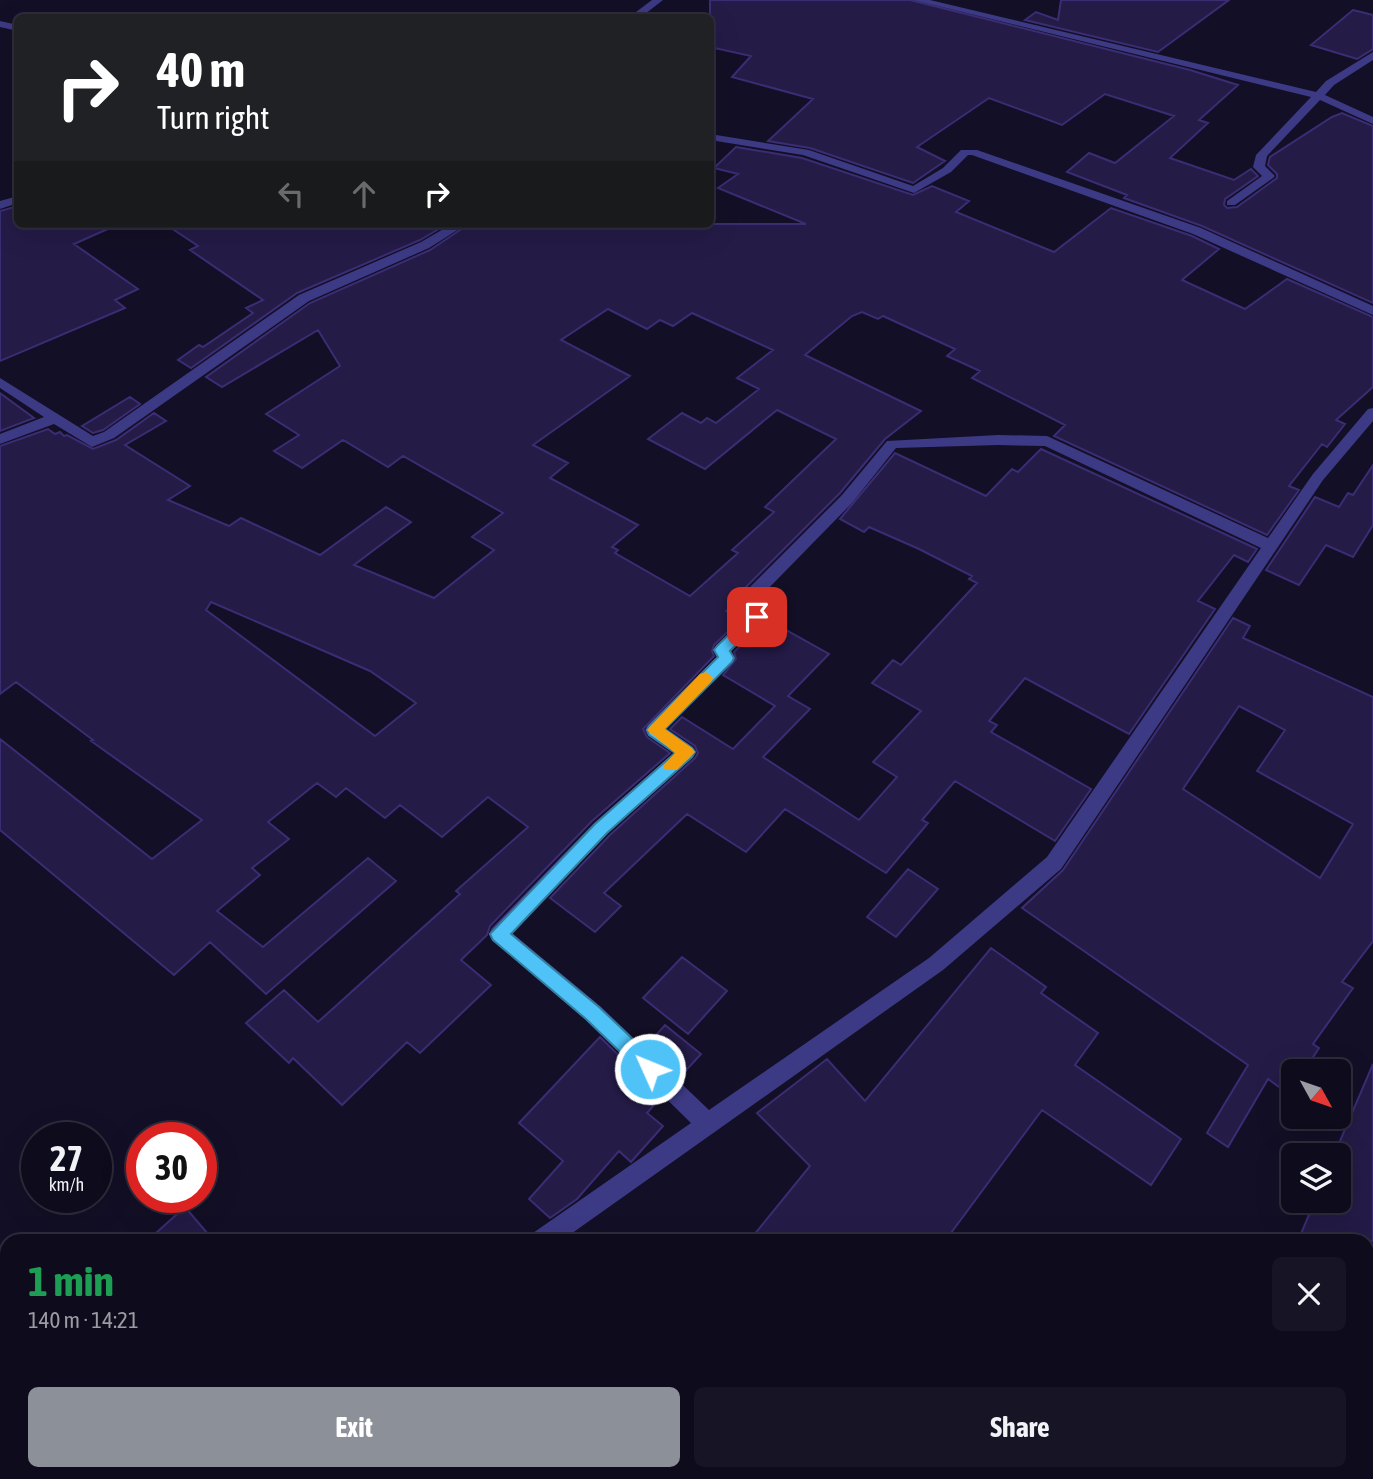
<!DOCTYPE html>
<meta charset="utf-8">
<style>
body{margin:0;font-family:"Asap Condensed",sans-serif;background:#171425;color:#f1f3f6;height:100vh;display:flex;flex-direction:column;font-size:26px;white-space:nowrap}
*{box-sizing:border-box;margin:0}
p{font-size:23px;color:#9b9ba3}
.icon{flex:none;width:38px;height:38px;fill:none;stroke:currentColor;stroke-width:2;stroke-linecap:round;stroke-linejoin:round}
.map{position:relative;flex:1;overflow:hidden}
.details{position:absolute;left:0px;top:1234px;width:1374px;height:247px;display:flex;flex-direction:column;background:#0e0b1c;border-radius:21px 21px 0 0;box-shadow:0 7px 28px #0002,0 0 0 2px #2e2b3b}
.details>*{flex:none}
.top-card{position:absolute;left:14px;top:14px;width:700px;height:214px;border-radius:10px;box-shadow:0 7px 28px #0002,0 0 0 2px #2e2b3b;background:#202124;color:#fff;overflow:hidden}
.needle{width:46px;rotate:130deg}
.buttons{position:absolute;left:1281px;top:1059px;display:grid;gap:14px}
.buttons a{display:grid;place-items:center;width:70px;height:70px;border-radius:10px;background:#0e0b1c;box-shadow:0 7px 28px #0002,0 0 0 2px #2e2b3b;font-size:35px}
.speed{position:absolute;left:21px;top:1122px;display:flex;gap:14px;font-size:35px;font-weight:700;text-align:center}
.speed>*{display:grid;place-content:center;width:91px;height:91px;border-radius:50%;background:#0e0b1c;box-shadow:0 7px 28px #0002,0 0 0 2px #2e2b3b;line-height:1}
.speed small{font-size:18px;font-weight:400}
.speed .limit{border:10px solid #d22;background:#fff;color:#111}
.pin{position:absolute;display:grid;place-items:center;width:60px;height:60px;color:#fff;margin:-30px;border-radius:14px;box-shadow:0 4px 10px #0006}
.me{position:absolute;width:77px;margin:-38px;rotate:314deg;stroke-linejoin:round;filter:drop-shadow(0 0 5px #0008)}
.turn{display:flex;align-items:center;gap:24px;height:147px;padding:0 28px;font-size:32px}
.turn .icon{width:91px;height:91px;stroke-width:2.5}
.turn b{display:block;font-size:49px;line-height:60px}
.lanes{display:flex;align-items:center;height:66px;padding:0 28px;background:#0003;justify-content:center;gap:35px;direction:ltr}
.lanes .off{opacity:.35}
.round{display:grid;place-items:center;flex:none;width:74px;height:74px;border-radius:10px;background:#171425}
.head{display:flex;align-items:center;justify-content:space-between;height:119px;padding:0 28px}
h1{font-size:42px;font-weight:700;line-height:52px;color:#1e9e55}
.button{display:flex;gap:14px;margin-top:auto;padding:14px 28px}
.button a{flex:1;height:80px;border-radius:10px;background:#8c9099;color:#fff;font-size:28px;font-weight:700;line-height:80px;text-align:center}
.button a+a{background:#171425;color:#f1f3f6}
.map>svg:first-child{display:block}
</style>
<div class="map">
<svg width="1373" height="1479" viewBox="0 0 1373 1479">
<rect width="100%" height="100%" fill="#130f26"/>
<path fill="#241b47" stroke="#3b2d73" stroke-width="2" fill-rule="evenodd" d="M 710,0 L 910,0 L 1190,70 L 1238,85 L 1199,120 L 1208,123 L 1170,158 L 1234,180 L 1251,169 L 1258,176 L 1225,199 L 1224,205 L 1227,208 L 1237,207 L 1277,178 L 1277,174 L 1268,165 L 1270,157 L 1332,117 L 1342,113 L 1373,126 L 1373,303 L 1202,226 L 1124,198 L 1127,195 L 1067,172 L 1089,153 L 1115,163 L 1174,116 L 1105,94 L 1062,125 L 989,98 L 917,147 L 945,161 L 913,183 L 810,148 L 768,141 L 813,99 L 732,77 L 751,56 L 710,47 Z
M 1061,0 L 1229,0 L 1158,52 L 1025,20 L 1036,12 L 1058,20 Z
M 1353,10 L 1373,15 L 1373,49 L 1357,59 L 1311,45 Z
M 736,147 L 802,158 L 913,195 L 932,186 L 969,201 L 956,212 L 1054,252 L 1111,208 L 1192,236 L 1219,249 L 1182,280 L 1245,309 L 1287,279 L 1373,317 L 1373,387 L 1336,420 L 1345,424 L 1327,447 L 1322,444 L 1289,486 L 1299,490 L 1267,535 L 1054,436 L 1065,425 L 972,378 L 980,371 L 947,356 L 955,349 L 883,316 L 878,319 L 862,312 L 852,316 L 805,355 L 921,411 L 885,439 L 840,493 L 740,593 L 738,600 L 726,611 L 741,619 L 714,645 L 712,651 L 714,656 L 643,729 L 647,737 L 670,753 L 592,821 L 490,926 L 487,935 L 461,960 L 491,985 L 420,1053 L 407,1042 L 342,1105 L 293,1058 L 289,1063 L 246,1023 L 284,990 L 318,1022 L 460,894 L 456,891 L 528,827 L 488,797 L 442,837 L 400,805 L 385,818 L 346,788 L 336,797 L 317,783 L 268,822 L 289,839 L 252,868 L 260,875 L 217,911 L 263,947 L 368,858 L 396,881 L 266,994 L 210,942 L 174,975 L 0,830 L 0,739 L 152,859 L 202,820 L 91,741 L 93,740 L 16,682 L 0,694 L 0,446 L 48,429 L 55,434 L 60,432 L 64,436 L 67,435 L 93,449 L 116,440 L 154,413 L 166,421 L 125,445 L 190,486 L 168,500 L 229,526 L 241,518 L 320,555 L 386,507 L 411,522 L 354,565 L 434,598 L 494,550 L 472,537 L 503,513 L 403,456 L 388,467 L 343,440 L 302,468 L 274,451 L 299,435 L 266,414 L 340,366 L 318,330 L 222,387 L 206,377 L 310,303 L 430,250 L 469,224 L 806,224 L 718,188 L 738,174 L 714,168 ZM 608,309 L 647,329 L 660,320 L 673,326 L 692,313 L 773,350 L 737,378 L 759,389 L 716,423 L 707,418 L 701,423 L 682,413 L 648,439 L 705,469 L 777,410 L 836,439 L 765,507 L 774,512 L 732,550 L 738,553 L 690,596 L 615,553 L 618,550 L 612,547 L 638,525 L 550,478 L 568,463 L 533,445 L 630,376 L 561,340 ZM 211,602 L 370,671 L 416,703 L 375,736 L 206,610 Z
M 18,206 L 18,224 L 119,224 L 74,244 L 138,289 L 115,300 L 125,308 L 0,361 L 0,211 Z
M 165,224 L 447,224 L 420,240 L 297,293 L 191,368 L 178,360 L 199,345 L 203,347 L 253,313 L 246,308 L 263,300 L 190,250 L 198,246 Z
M 0,393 L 34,418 L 0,431 Z
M 130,397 L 140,404 L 103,430 L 93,433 L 82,426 Z
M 1041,449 L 1257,549 L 1248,562 L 1234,555 L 1198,601 L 1215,609 L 1129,734 L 1025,678 L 989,721 L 997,725 L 991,732 L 1091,789 L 1055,841 L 955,781 L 922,820 L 928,823 L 886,873 L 785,809 L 746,852 L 687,814 L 604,893 L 621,906 L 595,932 L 550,898 L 610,835 L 695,758 L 698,753 L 695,746 L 670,729 L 682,717 L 733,749 L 775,706 L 723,675 L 736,659 L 734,652 L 758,629 L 776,639 L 786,630 L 829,654 L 788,696 L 810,709 L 763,757 L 859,820 L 897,777 L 873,762 L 921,711 L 872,683 L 893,660 L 901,665 L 977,583 L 969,579 L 972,576 L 919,549 L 869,527 L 864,532 L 840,519 L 895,453 L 986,496 L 1012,469 L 1018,472 Z
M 1373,465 L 1373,525 L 1353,557 L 1326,545 L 1299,585 L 1266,570 L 1315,497 L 1339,507 L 1348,493 L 1353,495 Z
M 1233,618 L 1250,626 L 1243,638 L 1373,697 L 1373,941 L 1342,982 L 1353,988 L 1313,1044 L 1319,1048 L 1304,1071 L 1293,1071 L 1293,1087 L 1289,1094 L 1268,1079 L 1228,1147 L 1207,1133 L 1248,1065 L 1022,908 L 1063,870 ZM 1239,706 L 1285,730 L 1257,771 L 1353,824 L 1320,878 L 1183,789 Z
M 908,869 L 938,889 L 896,937 L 867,917 Z
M 991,948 L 1046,987 L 1041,993 L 1098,1033 L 1075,1065 L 1181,1139 L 1151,1185 L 1042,1110 L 945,1241 L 749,1241 L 810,1166 L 757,1113 L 827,1059 L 865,1101 Z
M 682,957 L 727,991 L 688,1034 L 643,998 Z
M 665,1025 L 701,1054 L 679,1078 L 646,1046 Z
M 600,1037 L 661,1097 L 647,1113 L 663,1126 L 631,1162 L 619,1151 L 577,1199 L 550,1218 L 529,1199 L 563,1161 L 519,1123 Z
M 1373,1064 L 1373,1241 L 1298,1241 L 1315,1200 L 1339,1200 L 1339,1155 L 1334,1155 Z
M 185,1207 L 214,1241 L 147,1241 Z"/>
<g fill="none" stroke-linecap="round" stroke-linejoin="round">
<path fill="#3d3a85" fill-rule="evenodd" d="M 652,0 L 663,0 L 640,18 L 628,18 Z
M 913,0 L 930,0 L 1316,92 L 1326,81 L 1373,52 L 1373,60 L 1334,85 L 1325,95 L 1373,117 L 1373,124 L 1320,100 L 1267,156 L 1265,166 L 1275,176 L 1273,178 L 1235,205 L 1227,205 L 1227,201 L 1262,176 L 1253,167 L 1256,155 L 1311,97 Z
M 0,21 L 18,25 L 18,31 L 0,27 Z
M 710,134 L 809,150 L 913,186 L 943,168 L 961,150 L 977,150 L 1201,228 L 1373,306 L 1373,315 L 1193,234 L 972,155 L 968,155 L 951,172 L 914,193 L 803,155 L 710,140 Z
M 18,196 L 18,203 L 0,209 L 0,201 Z
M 452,224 L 467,224 L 429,248 L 309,301 L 114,438 L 92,447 L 54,424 L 0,444 L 0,434 L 44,417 L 0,388 L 0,378 L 93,436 L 104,432 L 299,295 L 421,242 Z
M 1373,408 L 1373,421 L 1323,480 L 1061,869 L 943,970 L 561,1241 L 530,1241 L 533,1233 L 691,1123 L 586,1020 L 492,940 L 489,934 L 492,928 L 594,823 L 674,753 L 648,735 L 645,730 L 648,725 L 717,657 L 714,650 L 716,646 L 748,616 L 740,599 L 742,595 L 842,495 L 887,441 L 998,435 L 1047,436 L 1268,538 L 1313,474 L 1368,409 ZM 998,445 L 1045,446 L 1261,548 L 1047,857 L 929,958 L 709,1110 L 600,1006 L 512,933 L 608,833 L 693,757 L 696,752 L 693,747 L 666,729 L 732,662 L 734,658 L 731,651 L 763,621 L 765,617 L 757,600 L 852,503 L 896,448 Z
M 320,1474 L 347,1474 L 345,1479 L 317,1479 Z"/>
</g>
<path fill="#4fc3f7" stroke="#337fa1" stroke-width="2" d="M 757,612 L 764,617 L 730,651 L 734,658 L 732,662 L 665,729 L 692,748 L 695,752 L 692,757 L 607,833 L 511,934 L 599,1007 L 657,1062 L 660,1069 L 657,1075 L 650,1078 L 644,1075 L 586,1019 L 493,940 L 490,934 L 595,824 L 675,753 L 649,735 L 647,730 L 649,726 L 718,657 L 714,650 L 717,646 L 751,613 Z"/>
<path fill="#f59e0b" d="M 706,672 L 713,678 L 711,682 L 665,729 L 692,748 L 695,752 L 677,770 L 665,770 L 663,766 L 675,753 L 647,730 L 700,674 Z"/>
</svg>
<div class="buttons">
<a><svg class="needle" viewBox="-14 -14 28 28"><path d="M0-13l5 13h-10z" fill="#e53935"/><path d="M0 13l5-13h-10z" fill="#9b9ba3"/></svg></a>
<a><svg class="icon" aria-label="layers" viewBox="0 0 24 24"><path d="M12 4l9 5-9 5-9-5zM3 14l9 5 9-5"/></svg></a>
</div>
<div class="speed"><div>27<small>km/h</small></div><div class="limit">30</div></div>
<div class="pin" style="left:757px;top:617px;background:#d93025"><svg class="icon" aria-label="arrive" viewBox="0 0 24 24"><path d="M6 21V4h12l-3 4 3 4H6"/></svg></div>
<svg class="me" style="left:650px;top:1069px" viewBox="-20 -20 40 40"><circle r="17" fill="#4fc3f7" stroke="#fff" stroke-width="3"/><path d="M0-11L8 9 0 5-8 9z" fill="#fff"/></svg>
<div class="top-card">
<div class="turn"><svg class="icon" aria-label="right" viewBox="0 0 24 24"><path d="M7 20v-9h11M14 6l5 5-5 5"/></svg><div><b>40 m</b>Turn right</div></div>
<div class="lanes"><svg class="icon off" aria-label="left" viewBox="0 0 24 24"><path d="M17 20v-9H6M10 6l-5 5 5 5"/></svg><svg class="icon off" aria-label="ahead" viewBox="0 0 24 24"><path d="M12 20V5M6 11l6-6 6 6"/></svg><svg class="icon" aria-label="right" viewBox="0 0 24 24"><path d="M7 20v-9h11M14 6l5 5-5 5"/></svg></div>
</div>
<section class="details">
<div class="head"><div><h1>1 min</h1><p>140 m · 14:21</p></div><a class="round"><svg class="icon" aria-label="close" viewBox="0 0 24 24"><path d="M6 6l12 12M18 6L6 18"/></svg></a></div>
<div class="button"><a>Exit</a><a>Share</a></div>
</section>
</div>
